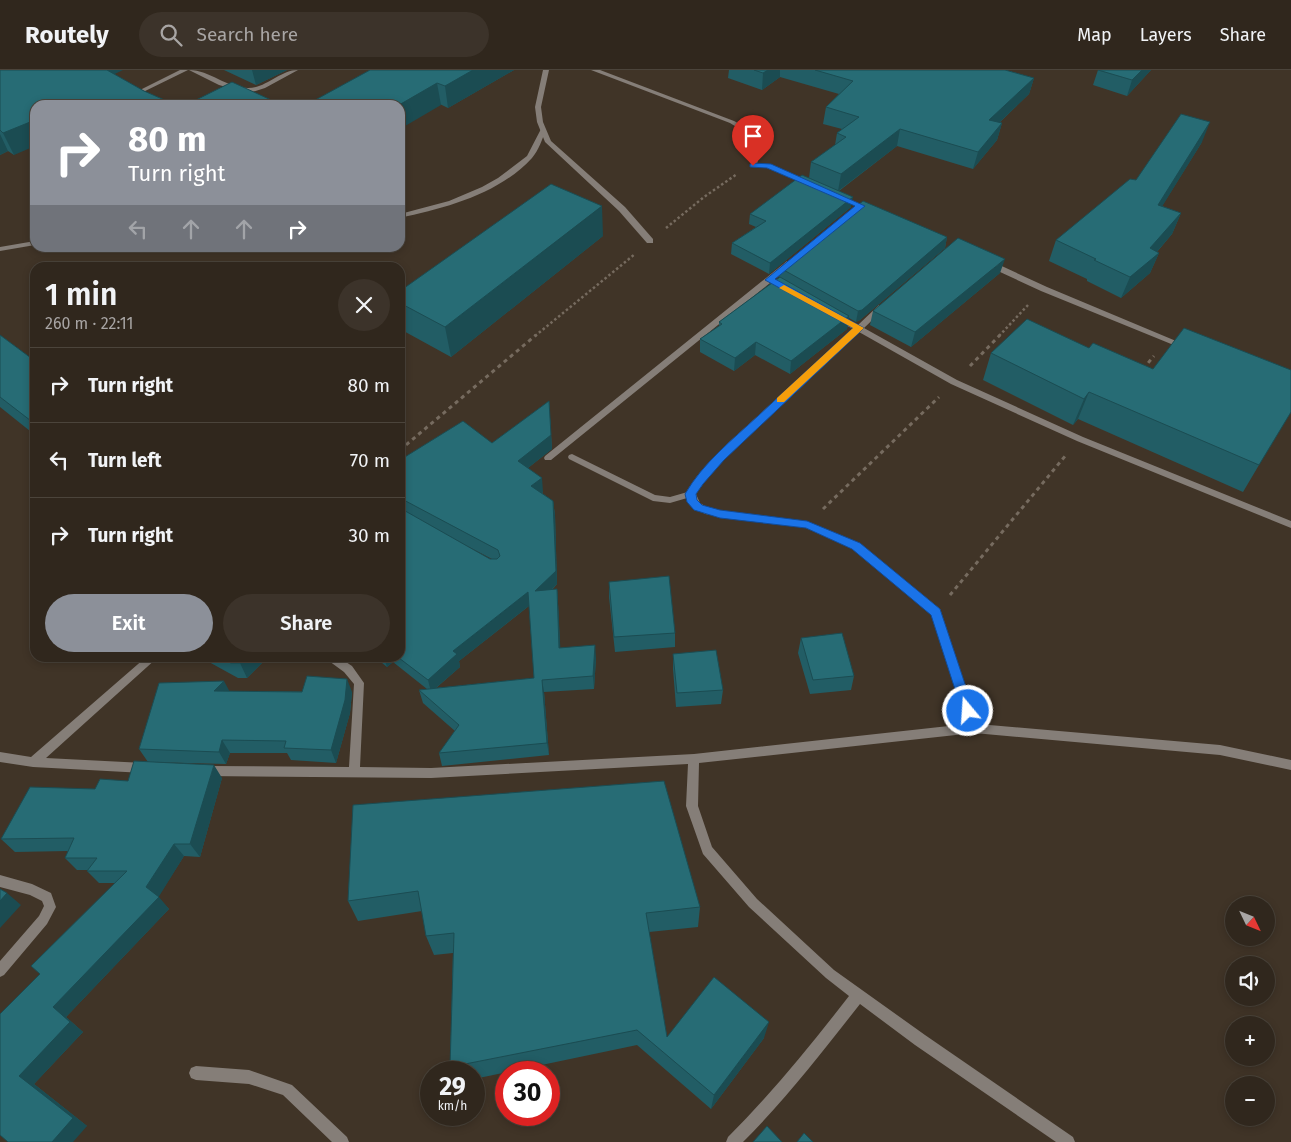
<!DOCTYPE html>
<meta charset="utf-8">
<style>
body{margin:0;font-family:"Fira Sans",sans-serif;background:#3c332a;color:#f1f3f6;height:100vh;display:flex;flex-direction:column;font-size:19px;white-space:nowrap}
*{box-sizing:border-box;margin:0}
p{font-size:16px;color:#a8a5a4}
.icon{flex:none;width:28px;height:28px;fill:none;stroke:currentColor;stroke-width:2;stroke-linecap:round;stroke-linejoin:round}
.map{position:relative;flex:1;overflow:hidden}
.drawer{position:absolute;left:30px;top:192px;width:375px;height:400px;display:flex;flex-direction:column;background:#30271d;border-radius:15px;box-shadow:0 2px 8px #0003,0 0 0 1px #4b443b}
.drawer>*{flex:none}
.hud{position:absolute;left:30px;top:30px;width:375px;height:152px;border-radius:15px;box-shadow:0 2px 8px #0003,0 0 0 1px #4b443b;background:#8c9099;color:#fff;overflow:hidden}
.needle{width:32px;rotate:133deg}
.tools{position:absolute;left:1225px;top:826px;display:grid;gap:10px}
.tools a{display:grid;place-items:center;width:50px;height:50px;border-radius:50%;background:#30271d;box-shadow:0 2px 8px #0003,0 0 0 1px #4b443b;font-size:25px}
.speed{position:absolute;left:420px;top:991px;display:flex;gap:10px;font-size:25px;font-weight:700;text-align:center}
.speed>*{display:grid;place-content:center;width:65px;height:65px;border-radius:50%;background:#30271d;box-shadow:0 2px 8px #0003,0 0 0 1px #4b443b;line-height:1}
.speed small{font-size:12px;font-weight:400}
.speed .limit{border:8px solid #d22;background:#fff;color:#111}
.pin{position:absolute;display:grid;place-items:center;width:42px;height:42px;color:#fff;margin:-51px -21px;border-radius:50% 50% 50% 0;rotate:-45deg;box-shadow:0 0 5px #0007}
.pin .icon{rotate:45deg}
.me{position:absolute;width:55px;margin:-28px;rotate:342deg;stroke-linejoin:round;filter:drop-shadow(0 0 4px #0008)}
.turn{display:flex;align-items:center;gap:18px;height:105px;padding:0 15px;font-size:22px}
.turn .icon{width:65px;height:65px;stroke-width:2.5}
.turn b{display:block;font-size:35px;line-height:42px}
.lanes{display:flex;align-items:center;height:48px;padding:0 15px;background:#0003;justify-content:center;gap:25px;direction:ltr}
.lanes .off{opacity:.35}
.round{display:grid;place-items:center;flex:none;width:52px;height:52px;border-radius:26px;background:#3c332a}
.headline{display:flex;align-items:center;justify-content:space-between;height:85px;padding:0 15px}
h1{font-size:30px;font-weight:600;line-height:38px}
.action{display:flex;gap:10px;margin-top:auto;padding:10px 15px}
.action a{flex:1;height:58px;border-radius:30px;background:#8c9099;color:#fff;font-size:20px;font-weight:600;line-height:58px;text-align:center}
.action a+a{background:#3c332a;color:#f1f3f6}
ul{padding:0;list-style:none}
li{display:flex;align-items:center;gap:15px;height:75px;padding:0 15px;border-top:1px solid #4b443b}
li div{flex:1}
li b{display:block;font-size:19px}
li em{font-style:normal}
header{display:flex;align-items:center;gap:30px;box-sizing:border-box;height:70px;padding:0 25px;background:#30271d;border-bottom:1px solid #4b443b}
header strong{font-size:24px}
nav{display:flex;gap:28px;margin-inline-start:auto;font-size:18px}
.search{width:350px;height:45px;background:#3c332a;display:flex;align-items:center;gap:12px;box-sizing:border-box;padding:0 18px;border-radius:28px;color:#a8a5a4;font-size:19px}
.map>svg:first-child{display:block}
</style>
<header>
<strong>Routely</strong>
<div class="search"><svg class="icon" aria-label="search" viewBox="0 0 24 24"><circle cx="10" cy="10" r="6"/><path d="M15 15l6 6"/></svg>Search here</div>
<nav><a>Map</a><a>Layers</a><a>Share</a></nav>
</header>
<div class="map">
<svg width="1291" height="1072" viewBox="0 0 1291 1072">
<rect width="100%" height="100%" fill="#403427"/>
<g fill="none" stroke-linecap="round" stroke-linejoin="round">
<path stroke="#766b5f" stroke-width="2.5" stroke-dasharray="2.5 2.5" stroke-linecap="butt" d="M 666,158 L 704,127 L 737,104
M 535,266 L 635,184
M 999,266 L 1028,235"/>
<path stroke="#766b5f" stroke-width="3" stroke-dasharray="4 4" stroke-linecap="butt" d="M 970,296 L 1000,265
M 1143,299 L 1154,286
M 400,380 L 536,265
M 823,439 L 939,327
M 950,525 L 1066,385"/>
<path fill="#857e78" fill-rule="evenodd" d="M 180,0 L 188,0 L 139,24 L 134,23 Z
M 189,0 C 210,0 226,18 248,18 C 267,18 280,0 298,0 L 265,18 L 252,22 L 244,22 L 219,15 Z
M 541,59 L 546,60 C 542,69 539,80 532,88 C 499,124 446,138 400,148 L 400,144 L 449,131 L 482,117 L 498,108 L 527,86 Z
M 35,171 L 35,175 L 0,181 L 0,177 Z
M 572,384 L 655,425 L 670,427 L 691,421 L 696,424 L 694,426 L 670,433 L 653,431 L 569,389 L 568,387 L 569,385 Z"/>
<path fill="#857e78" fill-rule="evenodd" d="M 543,0 L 549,0 L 541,37 L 543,52 L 551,71 L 625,137 L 653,169 L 653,173 L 647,173 L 619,141 L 545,72 L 537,52 L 535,37 Z
M 591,0 L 600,0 L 734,51 C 754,62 764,70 757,94 L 770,95 L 813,114 L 808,115 L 767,98 L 751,97 C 750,92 753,87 753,81 C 754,66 741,60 730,53 Z
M 787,191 L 790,191 L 794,193 L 774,210 L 789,217 L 789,221 L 783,221 L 770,213 L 551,390 L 545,390 L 544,388 L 545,386 Z
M 987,192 L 993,192 L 1047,217 L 1188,276 L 1187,278 L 1181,278 L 1041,221 L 987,196 Z
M 879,235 L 885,235 L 886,237 L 864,258 L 957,310 L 1083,367 L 1291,451 L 1291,458 L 1077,371 L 951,314 L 859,262 L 733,378 L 712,401 L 696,424 L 700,433 L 710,439 L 807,452 L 859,473 L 940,539 L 978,654 L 1220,675 L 1291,690 L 1291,700 L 1220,685 L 974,663 L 699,693 L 698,736 L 712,777 L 757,829 L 834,900 L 925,965 L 1073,1067 L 1075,1072 L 1056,1072 L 915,975 L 860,934 C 823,981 786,1029 743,1072 L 726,1072 L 728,1067 C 772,1023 811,975 849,926 L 826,908 L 749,837 L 703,784 L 686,736 L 688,694 L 431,708 L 205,706 L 201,704 L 199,701 L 201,698 L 205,696 L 349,697 L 354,614 L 344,602 L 329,591 L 328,588 L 340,588 L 352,596 L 364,613 L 360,697 L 431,698 L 694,684 L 967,654 L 932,544 L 853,479 L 806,458 L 705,444 L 692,436 L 686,424 L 706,397 L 727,374 L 853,259 L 833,248 L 833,244 L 839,244 L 858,255 Z
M 145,588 L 157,588 L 46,688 L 144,693 L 148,695 L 150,698 L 148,701 L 144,703 L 33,697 L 0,692 L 0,682 L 31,687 Z
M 0,805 L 32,814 L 51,823 L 56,837 L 47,854 L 4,905 L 0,907 L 0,891 L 39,846 L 44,836 L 42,831 L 30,825 L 0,817 Z
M 196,996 L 249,1000 L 292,1015 L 347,1067 L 349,1072 L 332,1072 L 283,1025 L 249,1014 L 196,1010 L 191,1008 L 189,1003 L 191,998 Z"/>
</g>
<path fill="#225d65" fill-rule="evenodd" d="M 0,0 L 114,4 L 144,21 L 176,35 L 35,35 L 14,85 L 8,81 L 0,85 Z
M 224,0 L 287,0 L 256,15 Z
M 370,0 L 514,0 L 448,38 Z
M 729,0 L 1005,0 L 1034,8 L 1029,24 L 999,53 L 1002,53 L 997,70 L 973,99 L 897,76 L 839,121 L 851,137 L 769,204 L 731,184 L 732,173 L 756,157 L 749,154 L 750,144 L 809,108 L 811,92 L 835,75 L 837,63 L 842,59 L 823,54 L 826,37 L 839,24 L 780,7 L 762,20 L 728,8 Z
M 1098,0 L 1151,0 L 1127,26 L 1093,15 Z
M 1202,72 L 1162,136 L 1181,143 L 1172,164 L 1157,182 L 1159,183 L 1150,203 L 1121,228 L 1087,211 L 1087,209 L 1049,191 L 1056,170 L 1136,110 Z
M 603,166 L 451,287 L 400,259 L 400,221 Z
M 947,167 L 945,178 L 860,250 L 856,252 L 849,248 L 847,259 L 790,304 L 755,285 L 734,301 L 700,282 L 700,269 L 719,256 L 719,252 L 779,208 L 780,198 Z
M 1000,203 L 911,277 L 870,255 L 873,241 Z
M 0,265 L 35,291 L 35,365 L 0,337 Z
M 1089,278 L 1259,395 L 1243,422 L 1078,349 L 1073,355 L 983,310 L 991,283 Z
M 549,331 L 552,379 L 528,398 L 543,422 L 542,423 L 553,431 L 555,445 L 557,514 L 552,520 L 557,519 L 558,533 L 560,578 L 596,588 L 594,619 L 544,622 L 549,685 L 442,696 L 439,683 L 455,661 L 423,633 L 419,620 L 427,619 L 393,592 L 387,597 L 376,588 L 400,588 L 400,390 L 492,373 ZM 448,466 L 492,489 L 490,489 ZM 529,536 L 534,608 L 436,618 L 460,597 L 459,591 Z
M 609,512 L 675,563 L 675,577 L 615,582 L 609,527 Z
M 801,568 L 854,606 L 851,620 L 810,624 L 798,583 Z
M 673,584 L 723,620 L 721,634 L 676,637 L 673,599 Z
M 207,588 L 267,588 L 247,608 L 238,608 L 209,592 Z
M 229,621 L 352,622 L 350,643 L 336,693 L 291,690 L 287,683 L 230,683 L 226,694 L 148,692 L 139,679 Z
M 222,708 L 200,787 L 184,786 L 158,827 L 169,839 L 66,947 L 83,962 L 34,1014 L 87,1056 L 8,1072 L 40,904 L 115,813 L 99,813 L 87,801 L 88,800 L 77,800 L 65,788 L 68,781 L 15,782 L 1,769 L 95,719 L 128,711 Z
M 353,735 L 700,837 L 698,857 L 649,862 L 667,967 L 764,968 L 711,1039 L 637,975 L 474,1009 L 474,1002 L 453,1002 L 450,997 L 453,883 L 434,885 L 426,866 L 422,841 L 358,851 L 348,831 Z"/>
<path fill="#1b4c52" d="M 93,0 L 123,0 L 98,12 Z
M 252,0 L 287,0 L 256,15 Z
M 473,0 L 514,0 L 448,38 L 445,16 Z
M 768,0 L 780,0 L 780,7 L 762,20 L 763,3 Z
M 1142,0 L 1151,0 L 1127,26 L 1132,10 Z
M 1034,8 L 1029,24 L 985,66 L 989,50 Z
M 437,13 L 441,35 L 400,59 L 400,35 L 399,35 Z
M 35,50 L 35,76 L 14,85 L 3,63 Z
M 1210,52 L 1202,72 L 1150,156 L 1158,135 Z
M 1002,53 L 997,70 L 973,99 L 978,82 Z
M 900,59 L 897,76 L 838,121 L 841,104 Z
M 0,64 L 8,81 L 0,85 Z
M 853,127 L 851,137 L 769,204 L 770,193 Z
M 602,136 L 603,166 L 451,287 L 445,257 Z
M 1181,143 L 1172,164 L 1148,192 L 1159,183 L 1150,203 L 1121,228 L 1130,207 L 1150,178 Z
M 947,167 L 945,178 L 860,250 L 856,252 L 858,241 Z
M 1005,189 L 1000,203 L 911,277 L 915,262 Z
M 849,246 L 847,259 L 790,304 L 791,291 Z
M 756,272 L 755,285 L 734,301 L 735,288 Z
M 1089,322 L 1078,349 L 1073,355 L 1084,329 Z
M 549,331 L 552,379 L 519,405 L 518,391 Z
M 542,408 L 543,422 L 533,429 L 531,416 Z
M 553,431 L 555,445 L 557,514 L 536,535 L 535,521 Z
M 557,519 L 558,533 L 561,590 L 559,578 Z
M 528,522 L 530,535 L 459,591 L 460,597 L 431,622 L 428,610 L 453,581 Z
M 595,575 L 596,588 L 594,619 L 593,606 Z
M 246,588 L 267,588 L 247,608 L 240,593 Z
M 384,588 L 392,588 L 393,592 L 387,597 Z
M 347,609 L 352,622 L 350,643 L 336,693 L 331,680 Z
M 542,610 L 544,622 L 549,685 L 547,673 Z
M 224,611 L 231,624 L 214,621 Z
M 222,670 L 230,683 L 226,694 L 219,682 Z
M 214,695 L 222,708 L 200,787 L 190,774 Z
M 174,774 L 184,786 L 158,828 L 159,827 L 169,839 L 66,947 L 83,962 L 34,1014 L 87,1056 L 73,1072 L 52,1072 L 19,1006 L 53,937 L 146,817 Z
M 7,823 L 21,835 L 0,858 L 0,831 Z
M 769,952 L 764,968 L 711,1039 L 714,1025 Z"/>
<path fill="#276c75" stroke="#1b4c52" d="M 0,0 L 107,0 L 144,21 L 176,35 L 78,35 L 75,34 L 71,35 L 35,35 L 35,50 L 3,63 L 0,60 Z
M 370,0 L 473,0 L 445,16 L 437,13 L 399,35 L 306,35 Z
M 754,0 L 768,0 L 763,3 Z
M 815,0 L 1005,0 L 1034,8 L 989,50 L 1002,53 L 978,82 L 900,59 L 841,104 L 811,92 L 846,67 L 837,63 L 859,47 L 826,37 L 853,11 Z
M 1098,0 L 1142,0 L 1132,10 Z
M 232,12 L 282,35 L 186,35 Z
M 1181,44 L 1210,52 L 1158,135 L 1181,143 L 1150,178 L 1159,183 L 1130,207 L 1094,190 L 1096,189 L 1056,170 L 1130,109 L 1136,110 Z
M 802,105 L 853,127 L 770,193 L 732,173 L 766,151 L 750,144 Z
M 551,114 L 602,136 L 445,257 L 400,233 L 400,221 Z
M 863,131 L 947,167 L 862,240 L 858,241 L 780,198 Z
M 958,168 L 1005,189 L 915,262 L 873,241 Z
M 780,207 L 849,246 L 791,291 L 756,272 L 735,288 L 700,269 L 722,254 L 719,252 Z
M 1027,249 L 1089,278 L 1093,273 L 1153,299 L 1184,258 L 1291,300 L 1291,342 L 1259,395 L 1089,322 L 1084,329 L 991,283 Z
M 0,265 L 35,291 L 35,354 L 0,327 Z
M 549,331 L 551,365 L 518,391 L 542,408 L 531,416 L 553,431 L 556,501 L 535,521 L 557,519 L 559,578 L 595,575 L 593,606 L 542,610 L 547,673 L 439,683 L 459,655 L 419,620 L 534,608 L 528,522 L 453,581 L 457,584 L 428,610 L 399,588 L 400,588 L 400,438 L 490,489 L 497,489 L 500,486 L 498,480 L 400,428 L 400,420 L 406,415 L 400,410 L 400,390 L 463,351 L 492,373 Z
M 669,506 L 675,563 L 614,567 L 609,512 Z
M 842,563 L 854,606 L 813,610 L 801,568 Z
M 716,580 L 723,620 L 677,623 L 673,584 Z
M 220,588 L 246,588 L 240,593 L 231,593 Z
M 307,606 L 347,609 L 345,630 L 331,680 L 284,678 L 286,671 L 222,670 L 219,682 L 139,679 L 159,613 L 224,611 L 214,621 L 302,622 Z
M 134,691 L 214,695 L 190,774 L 174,774 L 146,817 L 159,827 L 53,937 L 70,952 L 19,1006 L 73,1048 L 52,1072 L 8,1072 L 0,1065 L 0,944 L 40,904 L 31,896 L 127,801 L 87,801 L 97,788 L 65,788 L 74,768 L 1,769 L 30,717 L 95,719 L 100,709 L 128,711 Z
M 664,711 L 700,837 L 646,843 L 667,967 L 714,907 L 769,952 L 714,1025 L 637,960 L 450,997 L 454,863 L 426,866 L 418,821 L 348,831 L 353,735 Z
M 0,819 L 7,823 L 0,831 Z
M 767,1056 L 782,1072 L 753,1072 Z
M 804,1063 L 813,1072 L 797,1072 Z"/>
<path fill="#1a73e8" stroke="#114b97" d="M 753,93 L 771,94 L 865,136 L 775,209 L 864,258 L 724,390 L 703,414 L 696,424 L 697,430 L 702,435 L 720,440 L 807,451 L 860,473 L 940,539 L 974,641 L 972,645 L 968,647 L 964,645 L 962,641 L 931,545 L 852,479 L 806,458 L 720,448 L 694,440 L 687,432 L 685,424 C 703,393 732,370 758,346 C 789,317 821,288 853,258 L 765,210 L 855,136 L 767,98 L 750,97 L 750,94 Z"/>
<path fill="#f59e0b" d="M 784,215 L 864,258 L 784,332 L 777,332 L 777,328 L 853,258 L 781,219 L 779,218 Z"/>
</svg>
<div class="tools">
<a><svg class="needle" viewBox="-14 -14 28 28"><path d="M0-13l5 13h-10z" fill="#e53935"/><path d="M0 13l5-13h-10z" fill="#a8a5a4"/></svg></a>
<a><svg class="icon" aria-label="sound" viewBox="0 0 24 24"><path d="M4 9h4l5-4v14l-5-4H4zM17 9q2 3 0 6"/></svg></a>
<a>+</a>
<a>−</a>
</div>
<div class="speed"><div>29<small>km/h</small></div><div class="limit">30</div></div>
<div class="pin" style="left:753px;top:96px;background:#d93025"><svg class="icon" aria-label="arrive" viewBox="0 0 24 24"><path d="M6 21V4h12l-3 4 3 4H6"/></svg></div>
<svg class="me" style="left:968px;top:641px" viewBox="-20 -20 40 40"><circle r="17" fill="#1a73e8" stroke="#fff" stroke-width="3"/><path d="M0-11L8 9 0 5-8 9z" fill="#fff"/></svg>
<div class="hud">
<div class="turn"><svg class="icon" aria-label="right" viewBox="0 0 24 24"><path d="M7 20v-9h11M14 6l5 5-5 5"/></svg><div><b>80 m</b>Turn right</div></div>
<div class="lanes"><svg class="icon off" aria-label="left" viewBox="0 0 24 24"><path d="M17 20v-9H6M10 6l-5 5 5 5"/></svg><svg class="icon off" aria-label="ahead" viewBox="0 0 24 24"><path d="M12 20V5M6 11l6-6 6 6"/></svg><svg class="icon off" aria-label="ahead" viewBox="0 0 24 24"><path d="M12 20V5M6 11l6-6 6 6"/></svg><svg class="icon" aria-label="right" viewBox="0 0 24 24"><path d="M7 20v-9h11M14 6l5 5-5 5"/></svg></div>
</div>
<section class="drawer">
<div class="headline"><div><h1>1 min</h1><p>260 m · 22:11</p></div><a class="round"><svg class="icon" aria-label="close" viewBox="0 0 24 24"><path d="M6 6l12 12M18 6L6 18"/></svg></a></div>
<ul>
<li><svg class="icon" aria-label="right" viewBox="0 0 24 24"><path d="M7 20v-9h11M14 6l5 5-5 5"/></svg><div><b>Turn right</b></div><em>80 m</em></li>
<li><svg class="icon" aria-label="left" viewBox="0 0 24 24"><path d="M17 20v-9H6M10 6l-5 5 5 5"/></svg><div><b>Turn left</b></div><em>70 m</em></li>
<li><svg class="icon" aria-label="right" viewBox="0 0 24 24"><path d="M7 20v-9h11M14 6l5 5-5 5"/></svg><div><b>Turn right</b></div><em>30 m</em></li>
</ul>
<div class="action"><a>Exit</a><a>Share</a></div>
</section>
</div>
